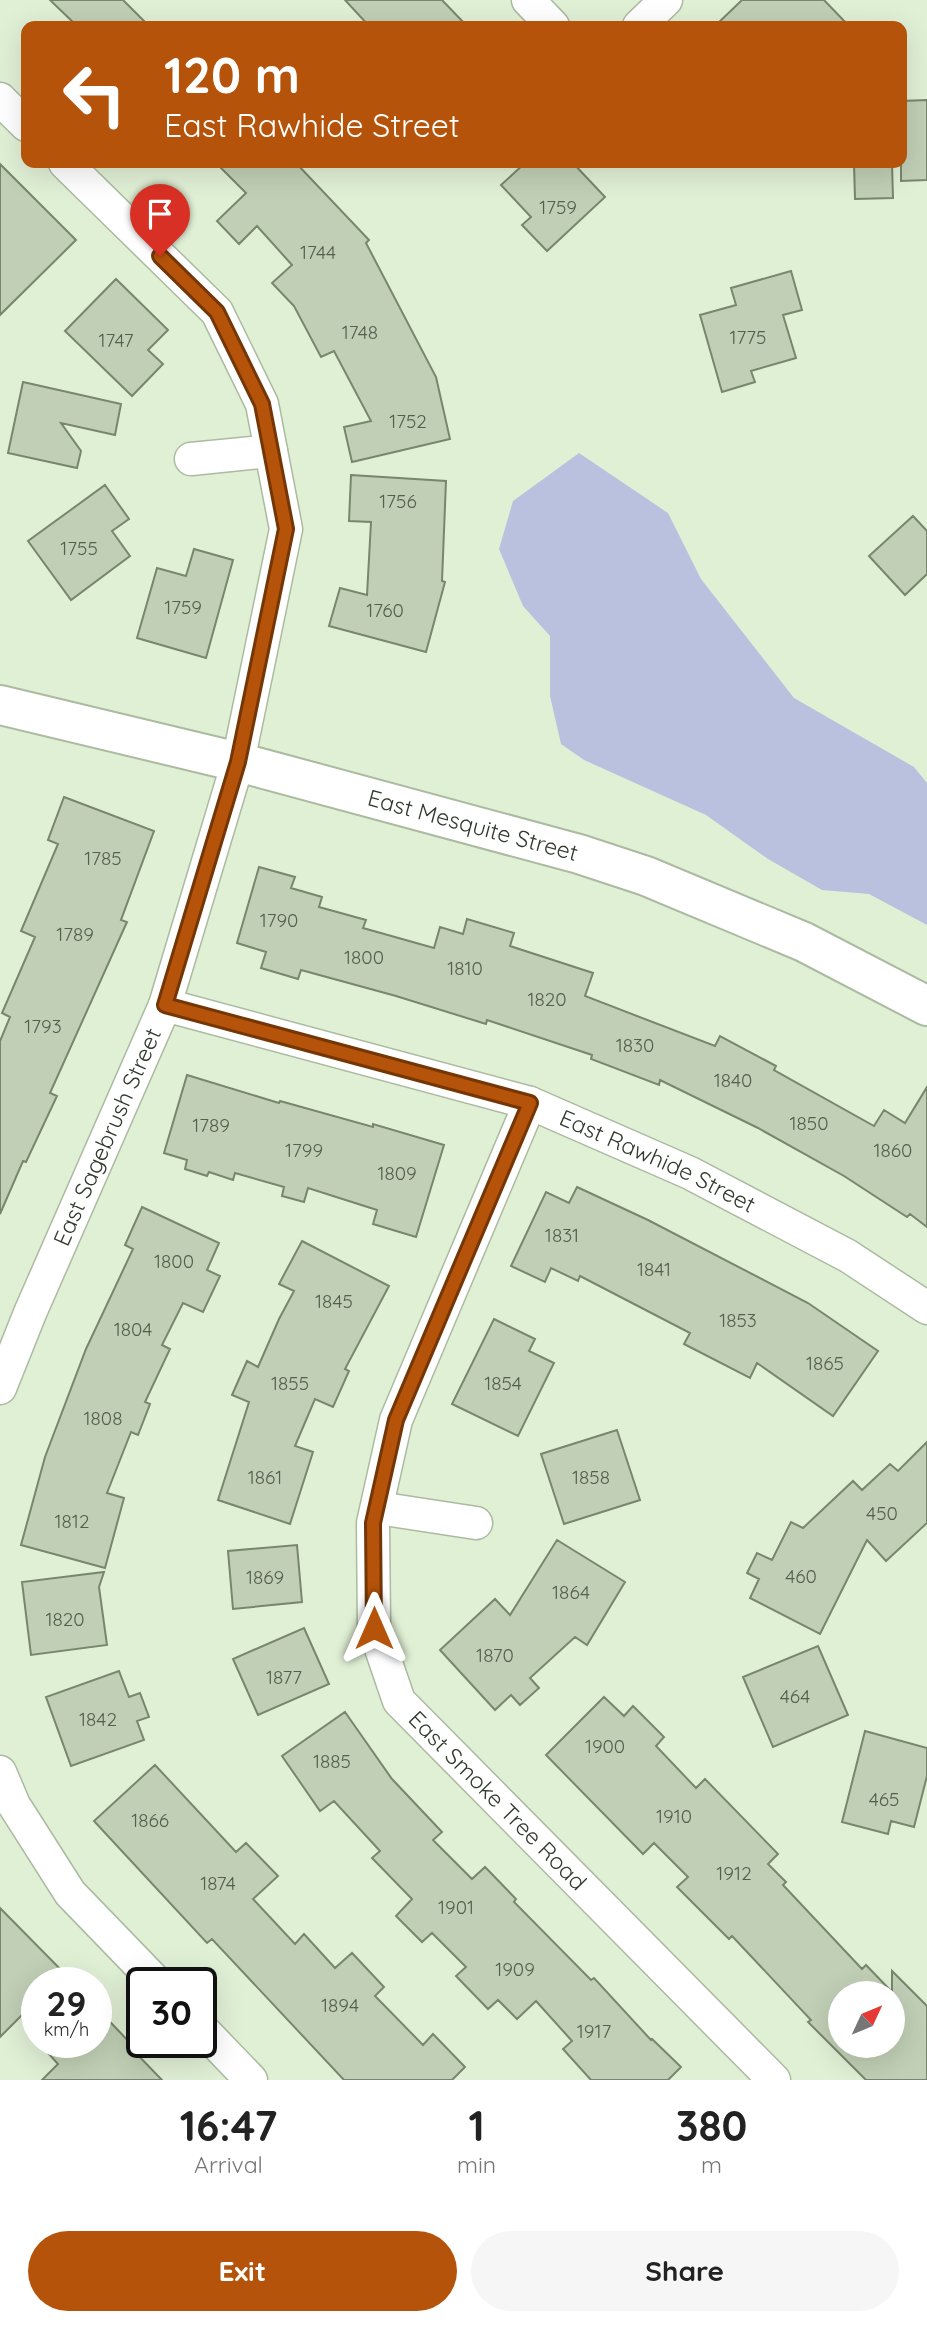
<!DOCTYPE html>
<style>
body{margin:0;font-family:Quicksand,sans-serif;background:#f6f6f6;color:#222;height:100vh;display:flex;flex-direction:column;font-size:26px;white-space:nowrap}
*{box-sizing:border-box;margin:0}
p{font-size:23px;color:#767676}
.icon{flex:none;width:38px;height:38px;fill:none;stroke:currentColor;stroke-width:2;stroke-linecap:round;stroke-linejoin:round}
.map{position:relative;height:2080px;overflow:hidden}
.side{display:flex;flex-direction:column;background:#fff;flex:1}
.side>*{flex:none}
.top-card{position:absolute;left:21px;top:21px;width:886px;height:147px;border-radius:14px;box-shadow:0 7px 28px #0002;background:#b45309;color:#fff;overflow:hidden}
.needle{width:46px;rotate:46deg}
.controls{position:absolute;left:828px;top:1981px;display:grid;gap:14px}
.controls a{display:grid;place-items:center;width:77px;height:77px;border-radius:50%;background:#fff;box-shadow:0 7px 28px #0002;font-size:35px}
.speed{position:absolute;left:21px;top:1967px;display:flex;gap:14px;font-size:35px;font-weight:700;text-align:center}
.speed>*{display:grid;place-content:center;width:91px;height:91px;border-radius:50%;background:#fff;box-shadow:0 7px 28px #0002;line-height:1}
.speed small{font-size:18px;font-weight:400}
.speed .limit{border:4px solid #111;border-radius:10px;background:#fff;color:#111}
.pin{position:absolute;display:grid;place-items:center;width:60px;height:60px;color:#fff;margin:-72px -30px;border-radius:50% 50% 50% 0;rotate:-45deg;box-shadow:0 0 7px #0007}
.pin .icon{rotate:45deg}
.me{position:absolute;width:77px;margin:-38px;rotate:0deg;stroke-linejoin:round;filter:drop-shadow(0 0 5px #0008)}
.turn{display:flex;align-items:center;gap:24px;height:147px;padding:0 28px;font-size:32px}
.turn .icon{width:91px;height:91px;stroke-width:2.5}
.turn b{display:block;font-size:49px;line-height:60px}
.eta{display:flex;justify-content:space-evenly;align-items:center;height:119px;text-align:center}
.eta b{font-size:42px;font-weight:700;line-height:49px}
.cta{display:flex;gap:14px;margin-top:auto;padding:14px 28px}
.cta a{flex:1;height:80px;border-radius:42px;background:#b45309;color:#fff;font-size:28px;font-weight:700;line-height:80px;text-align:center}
.cta a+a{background:#f6f6f6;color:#222}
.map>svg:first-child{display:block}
</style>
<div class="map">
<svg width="927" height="2080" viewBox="0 0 927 2080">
<rect width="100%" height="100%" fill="#e0f0d5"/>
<path fill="#bac1df" d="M 579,453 L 668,513 L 701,579 L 794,698 L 914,767 L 927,783 L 927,925 L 869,894 L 822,890 L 768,859 L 706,815 L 584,760 L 561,744 L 550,696 L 550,636 L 523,606 L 499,549 L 513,501 Z"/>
<path fill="#c0cfb5" stroke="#78866d" stroke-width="2" fill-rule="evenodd" d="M 50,0 L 123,0 L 149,26 L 77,26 Z
M 345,0 L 442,0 L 467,26 L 369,26 Z
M 742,0 L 824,0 L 849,26 L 715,26 Z
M 927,100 L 927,180 L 901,181 L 901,101 Z
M 216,163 L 296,163 L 369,240 L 366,243 L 436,377 L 450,439 L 352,462 L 344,427 L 371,421 L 334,351 L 321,357 L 294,306 L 272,283 L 292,265 L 257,226 L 239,244 L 217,221 L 246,193 Z
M 525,163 L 573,163 L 605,197 L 547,251 L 522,225 L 531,217 L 501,185 Z
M 854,163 L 892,163 L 893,198 L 855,199 Z
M 0,164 L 76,240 L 0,315 Z
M 791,271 L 802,310 L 783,315 L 796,358 L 751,371 L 755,382 L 722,392 L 700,315 L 736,305 L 731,288 Z
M 116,279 L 168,330 L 148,350 L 163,364 L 132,396 L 65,331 Z
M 23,382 L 121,404 L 115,435 L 61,423 L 81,451 L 77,468 L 8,453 Z
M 351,475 L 446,481 L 442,581 L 445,582 L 426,652 L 329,626 L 340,588 L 367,595 L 371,522 L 349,521 Z
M 105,485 L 129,519 L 112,531 L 130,556 L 71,600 L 28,541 Z
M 913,516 L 927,531 L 927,574 L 905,595 L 869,556 Z
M 194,549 L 233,560 L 206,658 L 137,638 L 157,568 L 186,576 Z
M 64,797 L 154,831 L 121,920 L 127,922 L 50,1093 L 57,1096 L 26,1162 L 23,1161 L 0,1214 L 0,1041 L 10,1017 L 2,1013 L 35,937 L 21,931 L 58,844 L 48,840 Z
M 259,867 L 295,877 L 291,888 L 322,897 L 319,907 L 366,920 L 363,928 L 434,948 L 440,927 L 463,934 L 467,919 L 514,933 L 510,946 L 593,973 L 585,996 L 715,1046 L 720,1036 L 776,1066 L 774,1070 L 874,1126 L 884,1110 L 905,1123 L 927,1087 L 927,1227 L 910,1214 L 907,1217 L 844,1176 L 758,1128 L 660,1080 L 659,1085 L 591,1059 L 592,1055 L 487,1020 L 486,1024 L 396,996 L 301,970 L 298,979 L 261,968 L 266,952 L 237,943 Z
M 187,1075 L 279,1103 L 280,1101 L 373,1127 L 373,1124 L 444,1145 L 416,1237 L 373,1224 L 377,1210 L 308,1188 L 304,1202 L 282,1196 L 284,1187 L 235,1173 L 233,1180 L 209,1172 L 207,1176 L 185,1169 L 187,1160 L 164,1153 Z
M 577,1187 L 648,1220 L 808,1303 L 878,1351 L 833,1416 L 757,1363 L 750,1378 L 684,1344 L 690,1333 L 580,1276 L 578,1281 L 551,1268 L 545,1282 L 511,1266 L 546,1192 L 569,1203 Z
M 142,1207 L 219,1243 L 207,1270 L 220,1276 L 203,1312 L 183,1303 L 162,1345 L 170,1349 L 145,1402 L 150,1404 L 138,1435 L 131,1432 L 107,1493 L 124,1498 L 105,1568 L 21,1545 L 45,1457 L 86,1349 L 133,1249 L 125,1245 Z
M 302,1241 L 389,1286 L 345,1369 L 349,1371 L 333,1407 L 315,1399 L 295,1446 L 313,1452 L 290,1524 L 218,1500 L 249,1402 L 232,1395 L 247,1361 L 258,1367 L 279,1319 L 294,1291 L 279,1284 Z
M 494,1319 L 535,1339 L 529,1351 L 554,1363 L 518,1436 L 452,1404 Z
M 617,1430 L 640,1500 L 564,1524 L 541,1454 Z
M 927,1442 L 927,1523 L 886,1561 L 867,1540 L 820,1634 L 750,1598 L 759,1579 L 747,1573 L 757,1553 L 772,1560 L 791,1522 L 803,1528 L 853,1481 L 862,1490 L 890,1464 L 898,1471 Z
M 557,1540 L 625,1582 L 587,1645 L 575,1637 L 530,1678 L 539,1688 L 520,1705 L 511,1695 L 495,1710 L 440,1650 L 495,1599 L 510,1615 Z
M 297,1545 L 302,1602 L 233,1609 L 228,1551 Z
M 104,1572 L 99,1587 L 107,1645 L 31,1655 L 22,1582 Z
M 304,1628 L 329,1684 L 258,1715 L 233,1659 Z
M 818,1646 L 848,1715 L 773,1747 L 743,1677 Z
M 119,1671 L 129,1697 L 140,1693 L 149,1717 L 137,1721 L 144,1740 L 71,1766 L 46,1697 Z
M 604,1697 L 624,1716 L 633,1706 L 664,1737 L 656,1746 L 696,1788 L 705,1779 L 778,1854 L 768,1864 L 786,1882 L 783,1885 L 862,1969 L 866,1965 L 892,1992 L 892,1971 L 927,2006 L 927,2080 L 866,2080 L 808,2022 L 811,2020 L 732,1936 L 729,1939 L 677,1887 L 688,1877 L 654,1843 L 643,1854 L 546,1755 ZM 840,1993 L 892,1993 L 892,2046 L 840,2046 Z
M 345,1712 L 392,1779 L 442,1832 L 433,1840 L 472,1879 L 485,1867 L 516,1899 L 514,1902 L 591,1980 L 594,1978 L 651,2040 L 652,2039 L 681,2067 L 668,2080 L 591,2080 L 563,2049 L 572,2041 L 536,2001 L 517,2019 L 498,2000 L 488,2009 L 456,1976 L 466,1967 L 432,1933 L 422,1942 L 396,1916 L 412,1899 L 372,1858 L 380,1851 L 334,1801 L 320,1811 L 282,1756 Z
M 865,1731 L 927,1748 L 927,1776 L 914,1827 L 891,1821 L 888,1834 L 842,1822 Z
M 155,1765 L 236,1852 L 246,1843 L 278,1876 L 253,1899 L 295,1944 L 304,1934 L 335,1968 L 352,1953 L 384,1987 L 375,1996 L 423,2045 L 433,2034 L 465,2067 L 452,2080 L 344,2080 L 212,1939 L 207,1943 L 94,1821 Z
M 0,1908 L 74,1983 L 37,1983 L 37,2000 L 0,2037 Z
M 96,2007 L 133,2046 L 131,2048 L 162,2080 L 42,2080 L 58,2064 L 38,2042 L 96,2042 Z"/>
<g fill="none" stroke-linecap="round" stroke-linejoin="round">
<defs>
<g id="minor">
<path d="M 528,0 L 553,26"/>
<path d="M 639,26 L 666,0"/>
<path d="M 0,99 L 26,125"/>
<path d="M 191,459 L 271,451"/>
<path id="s1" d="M 165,1005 L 530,1103 L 690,1173 L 848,1256 L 927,1308"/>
<path id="s2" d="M 530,1103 L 396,1420 L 373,1523 L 374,1628 L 399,1701 L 774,2080"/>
<path id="s3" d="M 0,1388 L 30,1313 L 165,1005 L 238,762 L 286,529 L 262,404 L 217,312 L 65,163"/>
<path d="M 378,1508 L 476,1523"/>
<path d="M 0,1772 L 14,1805 L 70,1893 L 157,1983"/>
<path d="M 201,2028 L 251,2080"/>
</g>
<g id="tertiary">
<path id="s4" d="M 0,705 L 238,762 L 579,854 L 646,876 L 804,942 L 927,1006"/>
</g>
</defs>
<use href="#minor" stroke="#abbaa0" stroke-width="35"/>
<use href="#tertiary" stroke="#abbaa0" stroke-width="42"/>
<use href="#minor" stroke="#fff" stroke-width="32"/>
<use href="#tertiary" stroke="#fff" stroke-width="38"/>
</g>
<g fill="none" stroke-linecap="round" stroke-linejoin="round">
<defs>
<path id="route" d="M 160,256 L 217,312 L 262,404 L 286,529 L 238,762 L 165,1005 L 530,1103 L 396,1420 L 373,1523 L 374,1628"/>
</defs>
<use href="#route" stroke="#753606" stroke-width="18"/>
<use href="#route" stroke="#b45309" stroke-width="12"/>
</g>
<g text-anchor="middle" stroke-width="6" stroke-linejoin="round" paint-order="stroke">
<g font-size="19" fill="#565e50">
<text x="558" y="214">1759</text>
<text x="318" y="259">1744</text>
<text x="360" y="339">1748</text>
<text x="748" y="344">1775</text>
<text x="116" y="347">1747</text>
<text x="408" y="428">1752</text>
<text x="398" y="508">1756</text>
<text x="79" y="555">1755</text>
<text x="183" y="614">1759</text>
<text x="385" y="617">1760</text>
<text x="103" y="865">1785</text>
<text x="279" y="927">1790</text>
<text x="75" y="941">1789</text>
<text x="364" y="964">1800</text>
<text x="465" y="975">1810</text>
<text x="547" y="1006">1820</text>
<text x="43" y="1033">1793</text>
<text x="635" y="1052">1830</text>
<text x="733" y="1087">1840</text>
<text x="809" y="1130">1850</text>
<text x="211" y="1132">1789</text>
<text x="304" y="1157">1799</text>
<text x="893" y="1157">1860</text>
<text x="397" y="1180">1809</text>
<text x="562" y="1242">1831</text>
<text x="174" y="1268">1800</text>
<text x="654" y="1276">1841</text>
<text x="334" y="1308">1845</text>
<text x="738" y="1327">1853</text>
<text x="133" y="1336">1804</text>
<text x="825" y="1370">1865</text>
<text x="290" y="1390">1855</text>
<text x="503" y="1390">1854</text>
<text x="103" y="1425">1808</text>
<text x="265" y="1484">1861</text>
<text x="591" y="1484">1858</text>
<text x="882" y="1520">450</text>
<text x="72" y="1528">1812</text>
<text x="801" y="1583">460</text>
<text x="265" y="1584">1869</text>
<text x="571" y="1599">1864</text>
<text x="65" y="1626">1820</text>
<text x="495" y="1662">1870</text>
<text x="284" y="1684">1877</text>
<text x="795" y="1703">464</text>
<text x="98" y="1726">1842</text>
<text x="605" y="1753">1900</text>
<text x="332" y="1768">1885</text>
<text x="884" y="1806">465</text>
<text x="674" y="1823">1910</text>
<text x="150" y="1827">1866</text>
<text x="734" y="1880">1912</text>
<text x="218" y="1890">1874</text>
<text x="456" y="1914">1901</text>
<text x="515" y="1976">1909</text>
<text x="340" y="2012">1894</text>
<text x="594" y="2038">1917</text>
</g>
<g font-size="23" fill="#32392e" stroke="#e0f0d5">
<text dy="8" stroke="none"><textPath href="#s4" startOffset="488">East Mesquite Street</textPath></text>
<text dy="8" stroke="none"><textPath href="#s3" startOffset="273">East Sagebrush Street</textPath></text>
<text dy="8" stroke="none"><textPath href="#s1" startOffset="518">East Rawhide Street</textPath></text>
<text dy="8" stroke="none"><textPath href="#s2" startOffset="772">East Smoke Tree Road</textPath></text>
</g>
</g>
</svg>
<div class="controls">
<a><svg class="needle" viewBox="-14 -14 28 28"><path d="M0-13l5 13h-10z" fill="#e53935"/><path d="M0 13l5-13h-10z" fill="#767676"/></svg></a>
</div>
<div class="speed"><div>29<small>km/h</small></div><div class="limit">30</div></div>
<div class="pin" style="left:160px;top:256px;background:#d93025"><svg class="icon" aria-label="arrive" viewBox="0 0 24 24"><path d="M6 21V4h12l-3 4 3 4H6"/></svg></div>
<svg class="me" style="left:374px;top:1628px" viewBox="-20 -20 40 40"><path d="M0-17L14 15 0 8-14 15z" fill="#b45309" stroke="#fff" stroke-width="4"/></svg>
<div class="top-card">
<div class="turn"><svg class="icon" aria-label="left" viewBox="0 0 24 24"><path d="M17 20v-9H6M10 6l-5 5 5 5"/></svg><div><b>120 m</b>East Rawhide Street</div></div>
</div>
</div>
<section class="side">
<div class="eta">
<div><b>16:47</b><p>Arrival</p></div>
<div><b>1</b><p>min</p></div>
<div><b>380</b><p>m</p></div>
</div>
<div class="cta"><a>Exit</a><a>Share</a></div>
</section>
